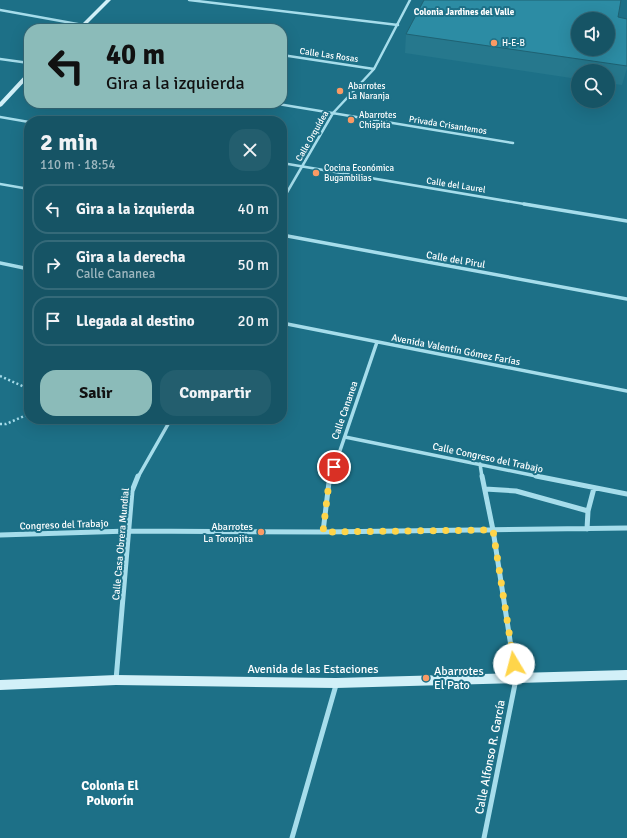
<!DOCTYPE html>
<html lang="es">
<meta charset="utf-8">
<style>
body{margin:0;font-family:Signika,sans-serif;background:#235e6e;color:#f1f3f6;height:100vh;display:flex;flex-direction:column;font-size:15px;white-space:nowrap}
*{box-sizing:border-box;margin:0}
p{font-size:13px;color:#9eb7bf}
.icon{flex:none;width:22px;height:22px;fill:none;stroke:currentColor;stroke-width:2;stroke-linecap:round;stroke-linejoin:round}
.map{position:relative;flex:1;overflow:hidden}
.details{position:absolute;left:24px;top:116px;width:263px;height:308px;display:flex;flex-direction:column;background:#165465;border-radius:16px;box-shadow:0 4px 16px #0002,0 0 0 1px #356a79}
.details>*{flex:none}
.hud{position:absolute;left:24px;top:24px;width:263px;height:84px;border-radius:16px;box-shadow:0 4px 16px #0002,0 0 0 1px #356a79;background:#8bbbb9;color:#111;overflow:hidden}
.buttons{position:absolute;left:571px;top:12px;display:grid;gap:8px}
.buttons a{display:grid;place-items:center;width:44px;height:44px;border-radius:50%;background:#165465;box-shadow:0 4px 16px #0002,0 0 0 1px #356a79;font-size:20px}
.pin{position:absolute;display:grid;place-items:center;width:34px;height:34px;color:#fff;margin:-17px;border:2px solid #fff;border-radius:50%;box-shadow:0 1px 4px #0007}
.me{position:absolute;width:44px;margin:-22px;rotate:352deg;stroke-linejoin:round;filter:drop-shadow(0 0 3px #0008)}
.turn{display:flex;align-items:center;gap:14px;height:84px;padding:0 16px;font-size:18px}
.turn .icon{width:52px;height:52px;stroke-width:2.5}
.turn b{display:block;font-size:28px;line-height:34px}
.round{display:grid;place-items:center;flex:none;width:42px;height:42px;border-radius:16px;background:#235e6e}
.head{display:flex;align-items:center;justify-content:space-between;height:68px;padding:0 16px}
h1{font-size:24px;font-weight:700;line-height:30px}
.button{display:flex;gap:8px;margin-top:auto;padding:8px 16px}
.button a{flex:1;height:46px;border-radius:16px;background:#8bbbb9;color:#111;font-size:16px;font-weight:700;line-height:46px;text-align:center}
.button a+a{background:#235e6e;color:#f1f3f6}
ul{padding:0;list-style:none}
li{display:flex;align-items:center;gap:12px;height:50px;margin:0 8px 6px;padding:0 8px;border:2px solid #356a79;border-radius:16px}
li div{flex:1}
li b{display:block;font-size:15px}
li em{font-style:normal}
.map>svg:first-child{display:block}
</style>
<div class="map">
<svg width="627" height="838" viewBox="0 0 627 838">
<rect width="100%" height="100%" fill="#1d7087"/>
<g fill="none" stroke-linecap="round" stroke-linejoin="round">
<path stroke="#a6ddeb" stroke-width="2.5" stroke-dasharray="2 2.5" stroke-linecap="butt" d="M 0,376 L 29,389
M 0,424 L 6,424 L 29,414"/>
<path stroke="#a6ddeb" stroke-width="2.5" d="M 189,0 L 398,25
M 0,10 L 105,29
M 282,55 L 374,69
M 0,59 L 29,63
M 272,103 L 513,143
M 0,117 L 29,122
M 282,163 L 530,205
M 0,184 L 29,189
M 282,201 L 333,113 L 374,69 L 410,0"/>
<path stroke="#a6ddeb" stroke-width="3.5" d="M 524,204 L 627,221
M 282,235 L 627,299
M 0,263 L 29,269
M 282,323 L 627,391
M 345,437 L 541,477
M 480,464 L 482,477
M 138,477 L 171,419
M 331,477 L 377,342"/>
<path stroke="#a6ddeb" stroke-width="5" d="M 482,476 L 493,530 L 516,679 L 484,838
M 536,476 L 627,494
M 485,489 L 516,491 L 588,511
M 587,529 L 588,511 L 594,488
M 323,532 L 329,482 L 331,476
M 0,535 L 129,531 L 323,532 L 627,528
M 116,680 L 132,491 L 138,476
M 292,838 L 336,685"/>
<path fill="#d2f0f8" fill-rule="evenodd" d="M 106,0 L 111,0 L 82,29 L 77,29 Z
M 29,72 L 29,77 L 2,106 L 0,107 L 0,102 L 27,73 Z
M 627,670 L 627,680 L 336,688 L 116,685 L 0,690 L 0,680 L 116,675 L 336,678 Z"/>
</g>
<path fill="#26788d" d="M 618,17 L 627,19 L 627,68 L 622,85 L 608,83 L 608,71 L 578,71 L 578,79 L 405,53 L 406,34 Z"/>
<path fill="#2c8ca4" stroke="#1f6273" fill-rule="evenodd" d="M 424,0 L 621,0 L 618,17 L 627,19 L 627,66 L 406,34 ZM 578,19 L 608,19 L 608,49 L 578,49 Z"/>
<g fill="none" stroke-linecap="round" stroke-linejoin="round">
<path stroke="#ffd54a" stroke-width="7" stroke-dasharray="0 12.6" d="M 334,467 L 329,482 L 323,532 L 493,530 L 514,664"/>
</g>
<g fill="#fb9a64" stroke="#1d7087" stroke-width="1.5">
<circle cx="494" cy="43" r="4"/>
<circle cx="340" cy="91" r="4"/>
<circle cx="351" cy="120" r="4"/>
<circle cx="316" cy="173" r="4"/>
<circle cx="261" cy="532" r="4"/>
<circle cx="426" cy="678" r="4"/>
</g>
<g text-anchor="middle" stroke-width="4" stroke-linejoin="round" paint-order="stroke">
<g font-size="9" font-weight="bold" fill="#fff" stroke="#1d7087">
<text x="464" y="15">Colonia Jardines del Valle</text>
</g>
<g font-size="9" fill="#fff" stroke="#1d7087" text-anchor="start">
<text x="502" y="46">H-E-B</text>
<text x="348" y="89">Abarrotes<tspan x="348" dy="10">La Naranja</tspan></text>
<text x="359" y="118">Abarrotes<tspan x="359" dy="10">Chispita</tspan></text>
<text x="324" y="171">Cocina Económica<tspan x="324" dy="10">Bugambilias</tspan></text>
</g>
<g font-size="9" fill="#fff" stroke="#1d7087">
<text transform="translate(329 55) rotate(8)" y="3">Calle Las Rosas</text>
<text transform="translate(448 125) rotate(9)" y="3">Privada Crisantemos</text>
<text transform="translate(312 136) rotate(-60)" y="3">Calle Orquídea</text>
<text transform="translate(456 185) rotate(9)" y="3">Calle del Laurel</text>
</g>
<g font-size="10" fill="#fff" stroke="#1d7087">
<text transform="translate(456 259) rotate(10)" y="4">Calle del Pirul</text>
<text transform="translate(456 349) rotate(11)" y="4">Avenida Valentín Gómez Farías</text>
<text transform="translate(344 410) rotate(-71)" y="4">Calle Cananea</text>
<text transform="translate(488 457) rotate(12)" y="4">Calle Congreso del Trabajo</text>
<text transform="translate(64 524) rotate(-2)" y="4">Congreso del Trabajo</text>
<text transform="translate(120 544) rotate(-85)" y="4">Calle Casa Obrera Mundial</text>
</g>
<g font-size="10" fill="#fff" stroke="#1d7087" text-anchor="end">
<text x="253" y="530">Abarrotes<tspan x="253" dy="12">La Toronjita</tspan></text>
</g>
<g font-size="12" fill="#fff" stroke="#1d7087">
<text x="313" y="673">Avenida de las Estaciones</text>
<text transform="translate(490 757) rotate(-79)" y="4">Calle Alfonso R. García</text>
</g>
<g font-size="12" fill="#fff" stroke="#1d7087" text-anchor="start">
<text x="434" y="675">Abarrotes<tspan x="434" dy="14">El Pato</tspan></text>
</g>
<g font-size="13" font-weight="bold" fill="#fff" stroke="#1d7087">
<text x="110" y="790">Colonia El<tspan x="110" dy="15">Polvorín</tspan></text>
</g>
</g>
</svg>
<div class="buttons">
<a><svg class="icon" aria-label="sound" viewBox="0 0 24 24"><path d="M4 9h4l5-4v14l-5-4H4zM17 9q2 3 0 6"/></svg></a>
<a><svg class="icon" aria-label="search" viewBox="0 0 24 24"><circle cx="10" cy="10" r="6"/><path d="M15 15l6 6"/></svg></a>
</div>
<div class="pin" style="left:334px;top:467px;background:#d93025"><svg class="icon" aria-label="arrive" viewBox="0 0 24 24"><path d="M6 21V4h12l-3 4 3 4H6"/></svg></div>
<svg class="me" style="left:514px;top:664px" viewBox="-20 -20 40 40"><circle r="19" fill="#fff"/><path d="M0-13L10 11 0 6-10 11z" fill="#ffd54a"/></svg>
<div class="hud">
<div class="turn"><svg class="icon" aria-label="left" viewBox="0 0 24 24"><path d="M17 20v-9H6M10 6l-5 5 5 5"/></svg><div><b>40 m</b>Gira a la izquierda</div></div>
</div>
<section class="details">
<div class="head"><div><h1>2 min</h1><p>110 m · 18:54</p></div><a class="round"><svg class="icon" aria-label="close" viewBox="0 0 24 24"><path d="M6 6l12 12M18 6L6 18"/></svg></a></div>
<ul>
<li><svg class="icon" aria-label="left" viewBox="0 0 24 24"><path d="M17 20v-9H6M10 6l-5 5 5 5"/></svg><div><b>Gira a la izquierda</b></div><em>40 m</em></li>
<li><svg class="icon" aria-label="right" viewBox="0 0 24 24"><path d="M7 20v-9h11M14 6l5 5-5 5"/></svg><div><b>Gira a la derecha</b><p>Calle Cananea</p></div><em>50 m</em></li>
<li><svg class="icon" aria-label="arrive" viewBox="0 0 24 24"><path d="M6 21V4h12l-3 4 3 4H6"/></svg><div><b>Llegada al destino</b></div><em>20 m</em></li>
</ul>
<div class="button"><a>Salir</a><a>Compartir</a></div>
</section>
</div>
